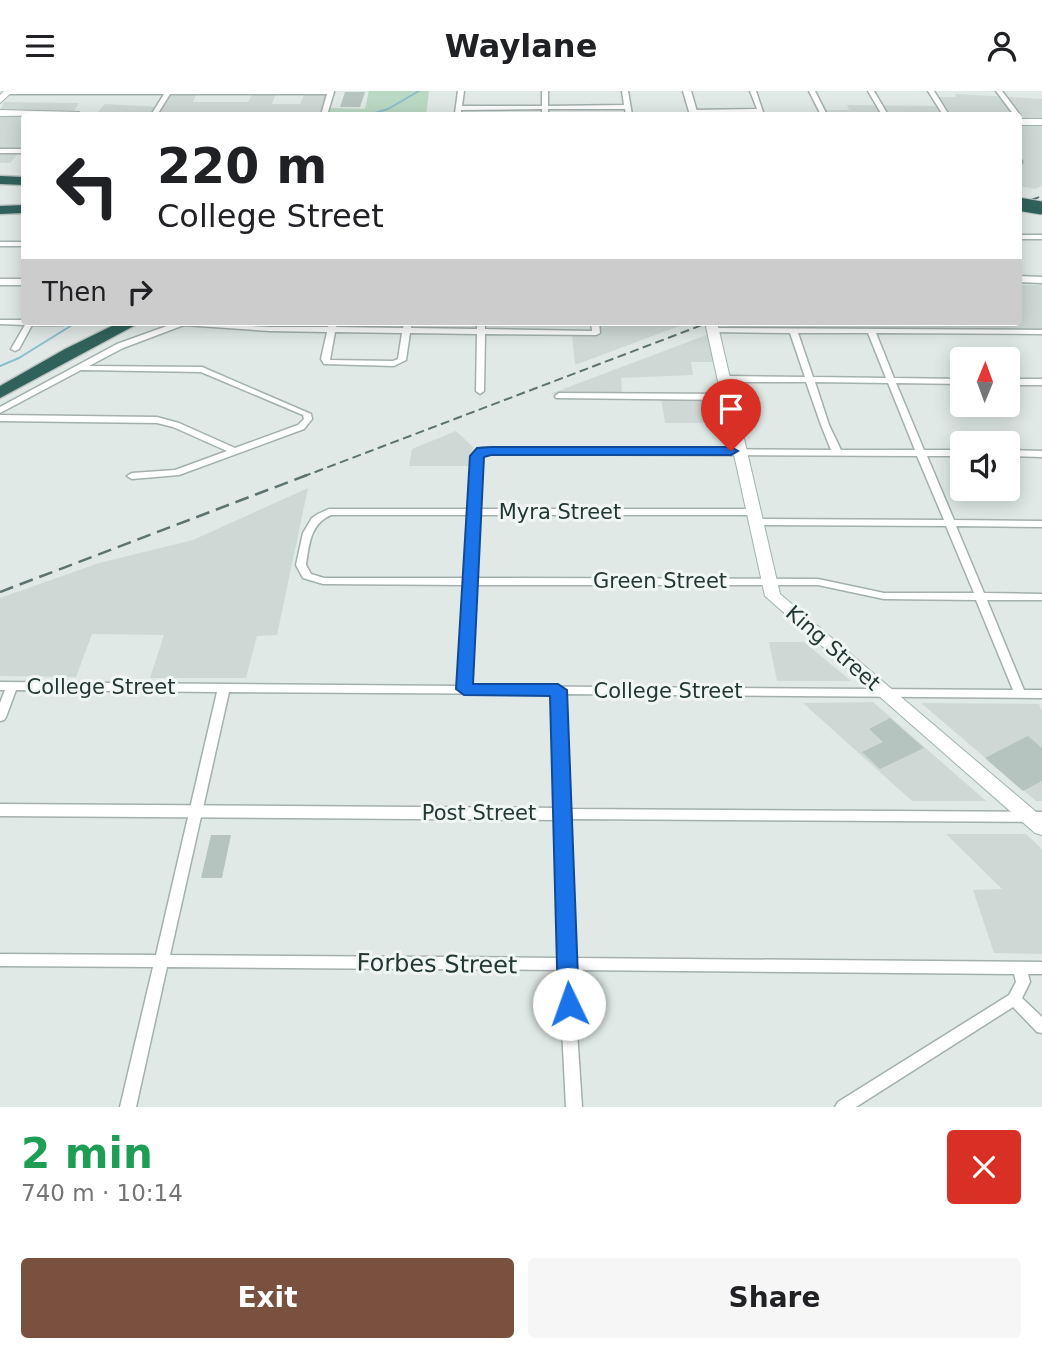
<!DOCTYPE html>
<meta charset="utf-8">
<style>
body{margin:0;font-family:"DejaVu Sans",sans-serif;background:#f6f6f6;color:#202124;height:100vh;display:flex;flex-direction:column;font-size:26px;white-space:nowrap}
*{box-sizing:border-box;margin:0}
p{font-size:23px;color:#757577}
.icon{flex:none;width:38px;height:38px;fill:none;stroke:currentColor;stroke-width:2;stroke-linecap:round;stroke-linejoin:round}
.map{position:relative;height:1016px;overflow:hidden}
.panel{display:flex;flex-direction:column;background:#fff;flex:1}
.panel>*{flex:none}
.guide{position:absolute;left:21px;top:21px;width:1001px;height:214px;border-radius:7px;box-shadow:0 4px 18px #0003;background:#fff;color:#202124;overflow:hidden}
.needle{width:46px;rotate:1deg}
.tools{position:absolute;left:950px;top:256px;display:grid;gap:14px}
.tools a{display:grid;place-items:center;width:70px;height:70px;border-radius:7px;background:#fff;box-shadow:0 4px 18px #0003;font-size:35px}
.pin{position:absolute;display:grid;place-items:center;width:60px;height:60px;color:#fff;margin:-72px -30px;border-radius:50% 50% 50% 0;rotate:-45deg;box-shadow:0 0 7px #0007}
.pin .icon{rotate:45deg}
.me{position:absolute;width:77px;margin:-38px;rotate:357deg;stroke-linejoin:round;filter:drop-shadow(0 0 5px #0008)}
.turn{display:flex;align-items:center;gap:24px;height:147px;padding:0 21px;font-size:32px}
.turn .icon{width:91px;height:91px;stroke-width:2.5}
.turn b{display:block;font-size:49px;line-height:60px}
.then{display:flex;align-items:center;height:66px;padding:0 21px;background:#0003;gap:14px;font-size:26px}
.round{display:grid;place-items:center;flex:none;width:74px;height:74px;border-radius:7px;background:#f6f6f6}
.overview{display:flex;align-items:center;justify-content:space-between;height:119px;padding:0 21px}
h1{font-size:42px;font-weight:700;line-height:52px;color:#1e9e55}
.primary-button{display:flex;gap:14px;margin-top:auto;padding:14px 21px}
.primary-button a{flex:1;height:80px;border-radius:7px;background:#7a503f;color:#fff;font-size:28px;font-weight:700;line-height:80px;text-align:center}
.primary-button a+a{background:#f6f6f6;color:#202124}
header{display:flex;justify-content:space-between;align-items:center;height:91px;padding:0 21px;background:#fff;font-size:32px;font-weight:700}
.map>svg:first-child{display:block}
</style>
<header><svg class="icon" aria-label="menu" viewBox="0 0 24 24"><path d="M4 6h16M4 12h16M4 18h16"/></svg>Waylane<svg class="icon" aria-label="person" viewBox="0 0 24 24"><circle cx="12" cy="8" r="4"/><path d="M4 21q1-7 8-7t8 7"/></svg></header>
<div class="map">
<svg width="1042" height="1016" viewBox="0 0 1042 1016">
<rect width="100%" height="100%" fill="#e0e9e6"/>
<path fill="#ced9d5" d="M 170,2 L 197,2 L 193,11 L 248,11 L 253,2 L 276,2 L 272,13 L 300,13 L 305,2 L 333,2 L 326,24 L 96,23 L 105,13 L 161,16 Z
M 955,3 L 1042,8 L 1042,29 L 1019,29 L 1018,24 L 826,24 L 823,19 L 849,19 L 847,14 L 941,15 L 936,6 L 956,6 Z
M 4,11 L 77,12 L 79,12 L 72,23 L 0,20 Z
M 0,24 L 24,24 L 24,62 L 18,62 L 10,72 L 0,72 Z
M 1018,33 L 1042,34 L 1042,95 L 1035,98 L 1019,95 Z
M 1019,194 L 1042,194 L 1042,238 L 728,236 L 719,231 L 1018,231 Z
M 598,231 L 690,231 L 575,274 L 572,244 L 598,244 Z
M 709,243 L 715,271 L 691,271 L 693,284 L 621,287 L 622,303 L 550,303 Z
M 661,307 L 718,309 L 724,332 L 665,332 Z
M 456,340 L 473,356 L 471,375 L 409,375 L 412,358 Z
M 308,397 L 277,544 L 257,545 L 246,587 L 150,587 L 164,544 L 92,543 L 76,586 L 0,585 L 0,507 L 99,472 L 193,449 Z
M 769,551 L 804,551 L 851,590 L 777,590 Z
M 873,611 L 986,710 L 912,710 L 803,612 Z
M 921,612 L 1039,613 L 1042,620 L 1042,710 L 1036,710 Z
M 946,743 L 1026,743 L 1042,758 L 1042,863 L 994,862 L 973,799 L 1002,798 Z"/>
<path fill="#bad9c4" d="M 369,0 L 429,0 L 426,24 L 326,24 L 328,17 L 365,18 Z"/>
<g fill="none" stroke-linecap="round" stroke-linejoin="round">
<path stroke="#8bbdcb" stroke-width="2" d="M 368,24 L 388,18 L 419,0
M 0,275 L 19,267 L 77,231"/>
</g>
<path fill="#b5c4bf" d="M 345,1 L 365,1 L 360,16 L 340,16 Z
M 890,627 L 924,657 L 880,678 L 862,661 L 883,651 L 869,638 Z
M 1028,645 L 1042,657 L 1042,690 L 1023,700 L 985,667 Z
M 211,744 L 231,744 L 222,787 L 201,787 Z"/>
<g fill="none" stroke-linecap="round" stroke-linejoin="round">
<defs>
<path id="minor" d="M 6,0 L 334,0 L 334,1 L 327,24 L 321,24 L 327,3 L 170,3 L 157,24 L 151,24 L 164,3 L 8,3 Z
M 458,0 L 464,0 L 462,15 L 542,15 L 542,0 L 548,0 L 548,15 L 624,14 L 622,0 L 628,0 L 632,24 L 626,24 L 625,18 L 548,18 L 548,24 L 542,24 L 542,18 L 461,19 L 461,22 L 458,24 L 455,22 Z
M 750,0 L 756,0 L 764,24 L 760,24 L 759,22 L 693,23 L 690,21 L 693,19 L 757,18 Z
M 809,0 L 815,0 L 827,24 L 821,24 Z
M 868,0 L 874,0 L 888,24 L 882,24 Z
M 928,0 L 934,0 L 949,24 L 943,24 Z
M 996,0 L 1002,0 L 1020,24 L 1019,25 L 1014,24 Z
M 0,58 L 24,58 L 24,62 L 0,62 Z
M 1018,67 L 1022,70 L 1022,72 L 1018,73 Z
M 0,118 L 24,118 L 24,122 L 0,122 Z
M 1018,144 L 1042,144 L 1042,148 L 1018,148 Z
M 0,151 L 24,151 L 24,155 L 0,155 Z
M 0,229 L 24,229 L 24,231 L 67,232 L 63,234 L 32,234 L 19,258 L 15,260 L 11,258 L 25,234 L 0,233 Z
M 178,231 L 270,236 L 328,236 L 330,231 L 334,231 L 337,233 L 336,236 L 403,237 L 404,231 L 412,231 L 411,237 L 477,238 L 477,231 L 485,231 L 485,238 L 592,240 L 591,231 L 599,231 L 600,242 L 596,244 L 485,243 L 484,300 L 480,303 L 476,300 L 477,243 L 410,242 L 406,269 L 394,275 L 324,273 L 321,268 L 327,241 L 270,240 L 184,234 L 123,257 L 89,275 L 202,276 L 311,323 L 312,328 L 304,338 L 179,384 L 132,388 L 127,385 L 132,382 L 175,379 L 227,360 L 173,336 L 157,332 L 0,330 L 0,324 L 157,326 L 179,332 L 235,357 L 298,334 L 304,328 L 303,324 L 201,281 L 81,279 L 0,322 L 0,316 L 117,253 ZM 335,241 L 402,242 L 398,268 L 393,270 L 330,269 Z
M 710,237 L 1042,239 L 1042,243 L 876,242 L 894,287 L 962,288 L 962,293 L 896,292 L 924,359 L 962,359 L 962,365 L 927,365 L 954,429 L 1042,430 L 1042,436 L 956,435 L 984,502 L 1042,503 L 1042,509 L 987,509 L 1024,599 L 1042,599 L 1042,607 L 564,603 L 568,718 L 1042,721 L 1042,731 L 568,728 L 573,867 L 1042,871 L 1042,883 L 1028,883 L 1030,891 L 1022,907 L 1042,926 L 1042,942 L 1037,941 L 1013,916 L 856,1016 L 835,1016 L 838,1011 L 1009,904 L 1016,891 L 1014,883 L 573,879 L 582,1016 L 566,1016 L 559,879 L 167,876 L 136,1016 L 120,1016 L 153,876 L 0,875 L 0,863 L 156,864 L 217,601 L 16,599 L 6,626 L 4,629 L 0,630 L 0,612 L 5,599 L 0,599 L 0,591 L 459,595 L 465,494 L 323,493 L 303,487 L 296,474 L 303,442 L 312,427 L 318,423 L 329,418 L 469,418 L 472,365 L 479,358 L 482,357 L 831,359 L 821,334 L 806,291 L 724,291 L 720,288 L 724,285 L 805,286 L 790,242 L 713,241 L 709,239 ZM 798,242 L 868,242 L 886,287 L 813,286 ZM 815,291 L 888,292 L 915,359 L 841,359 L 829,334 ZM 484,363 L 917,365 L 944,429 L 756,428 L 751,431 L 756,434 L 946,435 L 974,502 L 884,502 L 818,488 L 475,487 L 479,424 L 754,424 L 759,421 L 754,418 L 479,418 L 482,366 ZM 331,424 L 469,424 L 465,487 L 324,487 L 311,483 L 306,474 C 309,454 310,433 331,424 ZM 475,494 L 818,494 L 884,508 L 976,509 L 1013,599 L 470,595 ZM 229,601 L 552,603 L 559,867 L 170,864 Z
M 1008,288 L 1042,288 L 1042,294 L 1008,294 Z
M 559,302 L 728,303 L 732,306 L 728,309 L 556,307 L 555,305 Z
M 1008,359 L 1042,360 L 1042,366 L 1008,365 Z"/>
<path id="tertiary" d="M 683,0 L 691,0 L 698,24 L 690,24 Z
M 1018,185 L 1042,186 L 1042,192 L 1018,191 Z
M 0,188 L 24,188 L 24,194 L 0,194 Z
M 0,713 L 561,717 L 567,718 L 569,723 L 567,728 L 561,729 L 0,725 Z"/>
<path id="secondary" d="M 4,0 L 13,0 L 0,12 L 0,4 Z
M 0,19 L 79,21 L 83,24 L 0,25 Z
M 1018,28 L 1042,28 L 1042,34 L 1018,34 Z
M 705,231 L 717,231 L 780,503 L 1042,726 L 1042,744 L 1035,742 L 765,505 Z"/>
<path id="motorway" d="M 0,85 L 24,86 L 24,94 L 0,93 Z
M 24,114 L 24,122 L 0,123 L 0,115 Z
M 120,231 L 141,231 L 0,307 L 0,295 L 65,258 Z"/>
</defs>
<use href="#minor" stroke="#a3b0ad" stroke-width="3"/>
<use href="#tertiary" stroke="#a3b0ad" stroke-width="3"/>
<use href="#secondary" stroke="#a0b4ae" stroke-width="2"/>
<use href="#motorway" stroke="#bdc3c2" stroke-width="3"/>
<use href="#minor" fill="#fff" fill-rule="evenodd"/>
<use href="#tertiary" fill="#fff" fill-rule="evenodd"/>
<use href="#secondary" fill="#fff" fill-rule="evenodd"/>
<use href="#motorway" fill="#30625b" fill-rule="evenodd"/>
<path stroke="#5c746f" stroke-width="2" stroke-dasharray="9 4.5" stroke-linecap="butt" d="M 1018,114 L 1042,105
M 302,386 L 710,231"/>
<path stroke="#5c746f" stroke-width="2.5" stroke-dasharray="14 7" stroke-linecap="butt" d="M 0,501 L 307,384"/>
<defs>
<path id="motorway-bridge" d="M 1018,113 L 1042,117"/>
</defs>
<use href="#motorway-bridge" stroke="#bdc3c2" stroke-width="15" stroke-linecap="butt"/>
<use href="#motorway-bridge" stroke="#30625b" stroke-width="13"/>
</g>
<path fill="#1a73e8" stroke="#114b97" stroke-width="2" d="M 491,356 L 731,356 L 738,360 L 731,364 L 491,364 L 484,366 L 473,593 L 558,593 L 567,599 L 579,913 L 576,920 L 569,922 L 561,920 L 558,913 L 550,605 L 464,604 L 456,598 L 470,365 L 477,357 Z"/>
<g text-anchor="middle" stroke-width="6" stroke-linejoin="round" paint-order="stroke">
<g font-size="21" fill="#223834" stroke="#f0f6f3">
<text x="560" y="428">Myra Street</text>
<text x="660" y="497">Green Street</text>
<text transform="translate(833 557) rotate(41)" y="7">King Street</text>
<text x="101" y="603">College Street</text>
<text x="668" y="607">College Street</text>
<text x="479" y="729">Post Street</text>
</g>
<g font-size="24" fill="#223834" stroke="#f0f6f3">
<text transform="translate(437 873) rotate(1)" y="8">Forbes Street</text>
</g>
</g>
</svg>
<div class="tools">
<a><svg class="needle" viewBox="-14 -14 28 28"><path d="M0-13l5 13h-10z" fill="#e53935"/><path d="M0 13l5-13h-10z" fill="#757577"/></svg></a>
<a><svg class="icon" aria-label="sound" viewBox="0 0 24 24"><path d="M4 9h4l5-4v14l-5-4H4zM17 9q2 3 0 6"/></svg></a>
</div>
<div class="pin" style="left:731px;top:360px;background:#d93025"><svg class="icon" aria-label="arrive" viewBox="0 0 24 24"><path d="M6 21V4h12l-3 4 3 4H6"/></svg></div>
<svg class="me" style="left:569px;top:913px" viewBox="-20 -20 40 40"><circle r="19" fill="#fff"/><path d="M0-13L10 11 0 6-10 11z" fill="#1a73e8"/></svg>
<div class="guide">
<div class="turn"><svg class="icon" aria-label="left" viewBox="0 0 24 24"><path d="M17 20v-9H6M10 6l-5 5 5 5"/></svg><div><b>220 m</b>College Street</div></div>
<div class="then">Then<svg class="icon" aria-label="right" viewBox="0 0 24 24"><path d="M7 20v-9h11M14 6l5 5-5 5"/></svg></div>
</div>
</div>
<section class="panel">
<div class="overview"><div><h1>2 min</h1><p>740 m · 10:14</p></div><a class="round" style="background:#d93025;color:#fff"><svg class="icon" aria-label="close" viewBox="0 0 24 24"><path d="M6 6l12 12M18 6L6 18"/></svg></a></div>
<div class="primary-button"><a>Exit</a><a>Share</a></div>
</section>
